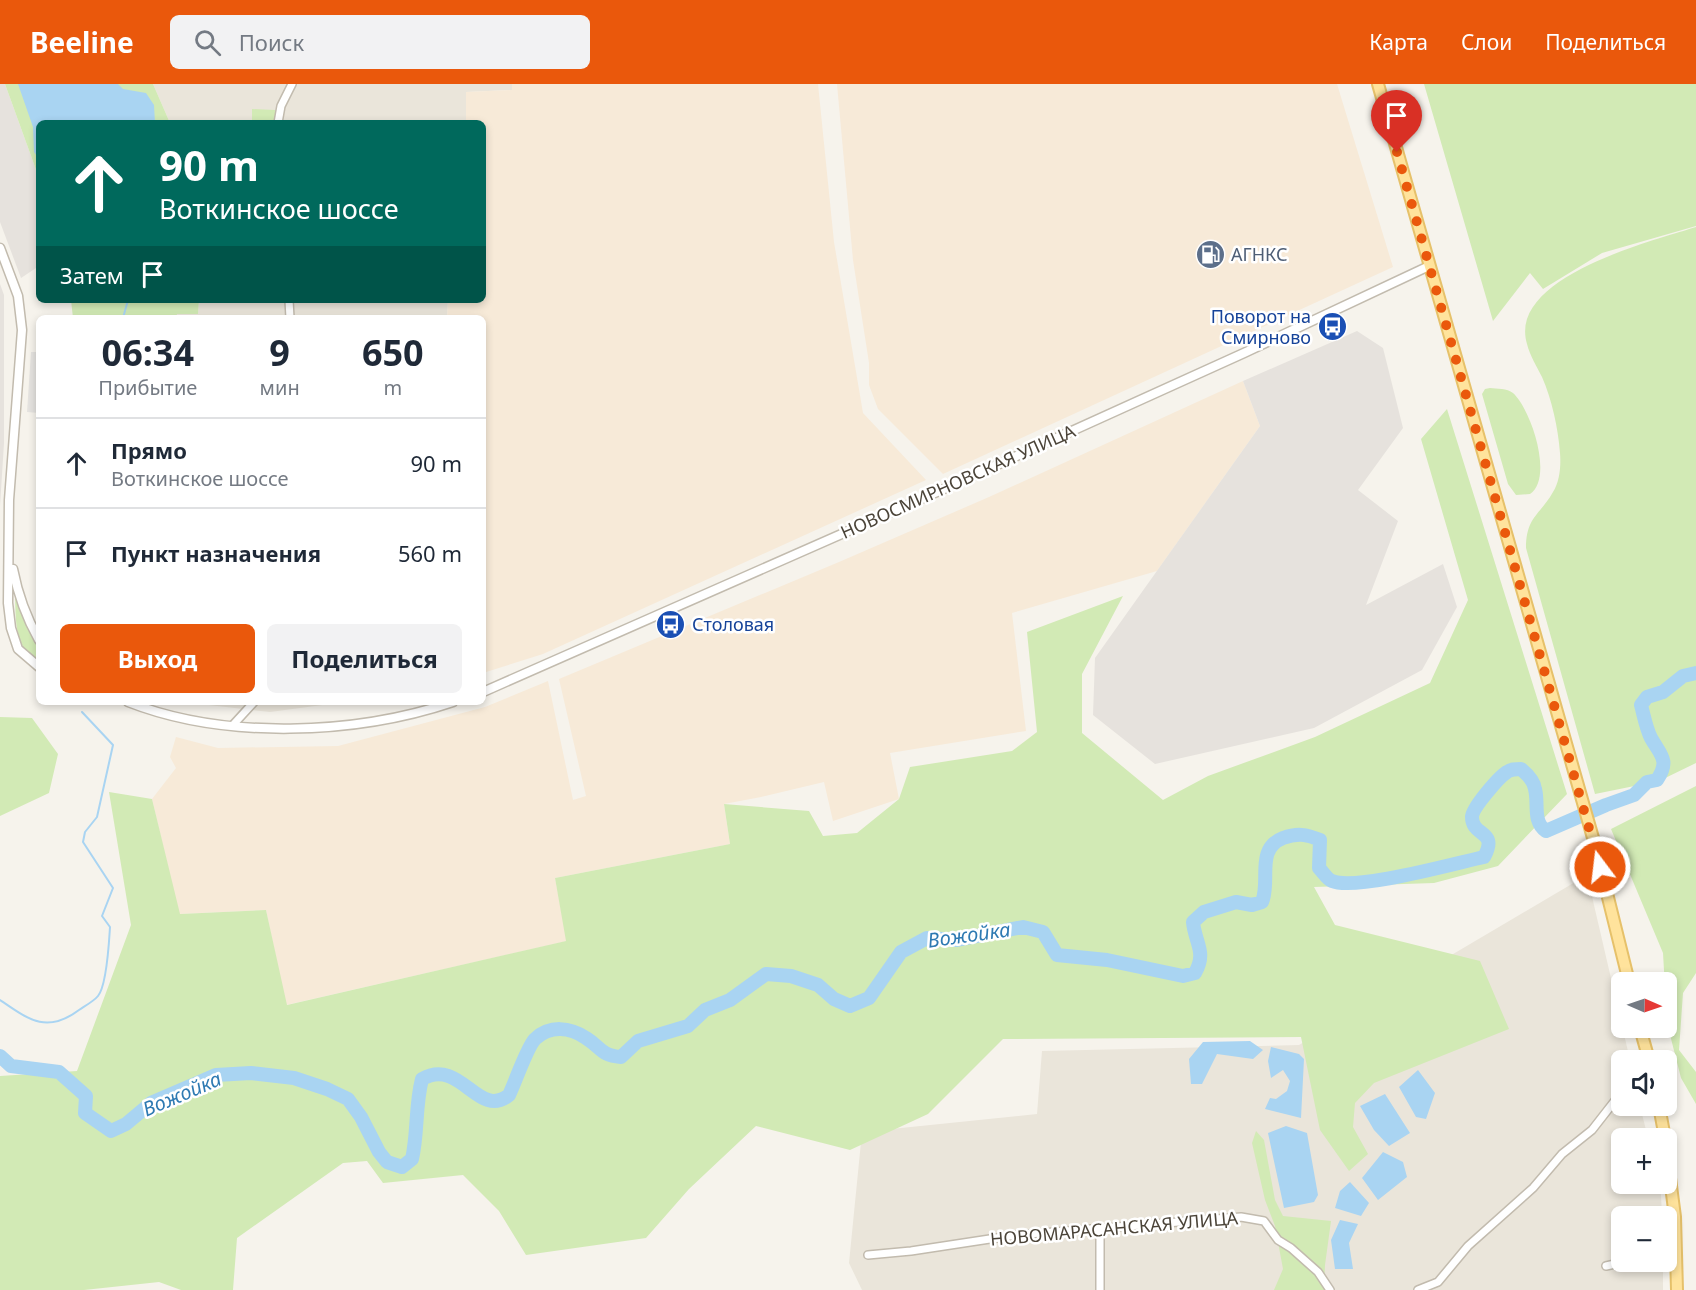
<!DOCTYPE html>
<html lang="ru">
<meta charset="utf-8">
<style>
body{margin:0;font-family:"Noto Sans",sans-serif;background:#f2f2f3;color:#1f2937;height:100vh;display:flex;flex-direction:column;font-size:22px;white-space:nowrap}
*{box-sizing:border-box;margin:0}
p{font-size:20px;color:#747a83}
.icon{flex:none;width:33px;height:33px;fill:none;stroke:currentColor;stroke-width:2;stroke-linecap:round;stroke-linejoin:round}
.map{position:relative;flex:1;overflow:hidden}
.sheet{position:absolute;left:36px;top:231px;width:450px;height:390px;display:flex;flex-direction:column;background:#fff;border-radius:9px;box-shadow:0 3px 9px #0003}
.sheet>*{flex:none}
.hud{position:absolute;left:36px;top:36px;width:450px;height:183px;border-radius:9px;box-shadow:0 3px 9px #0003;background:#00695c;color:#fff;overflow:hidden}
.needle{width:39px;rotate:92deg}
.buttons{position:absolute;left:1611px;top:888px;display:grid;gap:12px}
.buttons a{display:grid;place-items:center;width:66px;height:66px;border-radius:9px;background:#fff;box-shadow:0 3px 9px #0003;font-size:30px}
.pin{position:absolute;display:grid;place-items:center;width:51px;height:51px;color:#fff;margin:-62px -26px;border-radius:50% 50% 50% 0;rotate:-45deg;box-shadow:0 0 6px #0007}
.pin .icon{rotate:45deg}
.me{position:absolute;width:66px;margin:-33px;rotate:345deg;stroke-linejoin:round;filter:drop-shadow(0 0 4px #0008)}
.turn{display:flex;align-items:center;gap:21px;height:126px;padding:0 24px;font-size:27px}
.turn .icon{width:78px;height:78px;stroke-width:2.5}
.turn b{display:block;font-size:42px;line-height:51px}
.then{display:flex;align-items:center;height:57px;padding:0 24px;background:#0003;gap:12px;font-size:22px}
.eta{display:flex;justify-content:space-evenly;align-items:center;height:102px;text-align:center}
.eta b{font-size:36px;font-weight:700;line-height:42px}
.button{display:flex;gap:12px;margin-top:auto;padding:12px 24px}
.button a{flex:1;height:69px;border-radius:9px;background:#ea580c;color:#fff;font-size:24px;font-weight:700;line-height:69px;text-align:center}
.button a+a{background:#f2f2f3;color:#1f2937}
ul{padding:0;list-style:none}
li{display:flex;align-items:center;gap:18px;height:90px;padding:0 24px;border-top:2px solid #e0e1e3}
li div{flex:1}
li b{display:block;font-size:22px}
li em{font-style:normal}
header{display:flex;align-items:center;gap:36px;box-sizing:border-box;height:84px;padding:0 30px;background:#ea580c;color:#fff}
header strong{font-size:28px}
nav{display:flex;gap:33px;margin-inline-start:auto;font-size:21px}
.search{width:420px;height:54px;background:#f2f2f3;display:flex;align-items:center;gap:15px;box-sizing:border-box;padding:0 21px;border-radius:9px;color:#747a83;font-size:22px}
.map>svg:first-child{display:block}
</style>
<header>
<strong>Beeline</strong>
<div class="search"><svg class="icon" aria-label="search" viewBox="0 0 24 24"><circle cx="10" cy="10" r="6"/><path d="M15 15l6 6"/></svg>Поиск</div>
<nav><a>Карта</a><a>Слои</a><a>Поделиться</a></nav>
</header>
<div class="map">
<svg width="1696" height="1206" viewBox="0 0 1696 1206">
<rect width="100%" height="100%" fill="#f6f3ec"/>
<path fill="#eae5da" d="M 153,0 L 512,0 L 512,6 L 466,8 L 466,39 L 170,39 Z
M 199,216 L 448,216 L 447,234 L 176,234 L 176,230 L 198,230 Z
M 183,618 L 345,618 L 270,628 Z
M 1587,791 L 1630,976 L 1622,976 L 1622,1022 L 1640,1022 L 1648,1054 L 1622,1054 L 1622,1100 L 1659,1100 L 1661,1111 L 1662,1132 L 1622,1132 L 1622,1178 L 1663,1178 L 1663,1206 L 862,1206 L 849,1179 L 862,1048 L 1037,1030 L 1042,967 L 1299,961 Z"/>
<path fill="#f7ead8" d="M 512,0 L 818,0 L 834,158 L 863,329 L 926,396 L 543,570 L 483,589 L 483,234 L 447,234 L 448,216 L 483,216 L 483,39 L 466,39 L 466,8 L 512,6 Z
M 837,0 L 1337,0 L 1393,183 L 943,390 L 878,325 L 869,301 L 869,279 L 853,176 Z
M 1243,297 L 1260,342 L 1157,487 L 1012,529 L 1026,647 L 890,669 L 899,715 L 833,737 L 824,698 L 761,713 L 724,720 L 730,760 L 555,794 L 567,857 L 286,921 L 266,826 L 179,830 L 152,715 L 176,684 L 170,673 L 176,653 L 218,664 L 338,662 L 485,623 L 548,597 L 573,716 L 586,712 L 559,595 L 839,478 L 989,413 Z"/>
<path fill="#e6e2dd" d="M 0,0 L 5,0 L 39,94 L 39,182 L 21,194 L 0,138 Z
M 0,200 L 4,211 L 4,359 L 0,422 Z
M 1357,247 L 1383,264 L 1403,344 L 1358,406 L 1398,437 L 1366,521 L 1443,480 L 1457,523 L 1422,586 L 1314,644 L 1155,680 L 1093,631 L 1095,574 L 1260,342 L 1243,297 Z"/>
<path fill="#d2eab5" d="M 5,0 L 153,0 L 170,39 L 39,39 L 39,94 Z
M 1424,0 L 1696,0 L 1696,142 L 1602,169 L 1543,205 L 1530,189 L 1493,237 Z
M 252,25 L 275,26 L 275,39 L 252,39 Z
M 1696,143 L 1696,679 L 1659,697 L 1595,710 L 1526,464 C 1526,433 1540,431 1553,408 C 1560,397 1561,381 1560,369 C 1558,344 1552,316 1542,293 C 1537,283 1530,272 1527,260 C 1507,193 1652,157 1696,143 Z
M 71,216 L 199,216 L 198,230 L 177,230 L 176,234 L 73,234 Z
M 1490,304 C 1497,305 1507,304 1513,309 C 1531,325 1554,394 1530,410 L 1516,411 L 1508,400 L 1482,310 L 1485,305 Z
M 1447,325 L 1567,710 L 1498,782 L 1434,799 L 1314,803 L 1335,841 L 1480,877 L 1509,945 L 1374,999 L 1355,1019 L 1353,1043 L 1368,1070 L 1349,1087 L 1320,1046 L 1301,953 L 1003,955 L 928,1030 L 850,1066 L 756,1042 L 689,1105 L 646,1154 L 526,1171 L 499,1127 L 463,1091 L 383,1099 L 367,1077 L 343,1079 L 237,1154 L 233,1206 L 181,1206 L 159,1198 L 84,1206 L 0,1206 L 0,992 L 77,987 L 131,841 L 109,708 L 152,715 L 180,830 L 266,826 L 287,921 L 566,857 L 555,794 L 730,760 L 724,720 L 809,727 L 823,752 L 857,749 L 899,715 L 910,683 L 1012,667 L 1037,648 L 1027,548 L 1123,512 L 1082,590 L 1082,649 L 1163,716 L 1208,692 L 1315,653 L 1430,599 L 1468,516 L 1421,355 Z
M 15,511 L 39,566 L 39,580 C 14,562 16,539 15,511 Z
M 0,633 L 32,634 L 58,670 L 49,709 L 0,732 Z
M 1696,702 L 1696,889 L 1683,909 L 1679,966 L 1696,988 L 1696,1020 L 1681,994 L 1667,939 L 1663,869 L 1611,745 Z
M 1256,1047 L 1264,1056 L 1275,1116 L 1283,1132 L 1331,1137 L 1325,1181 L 1324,1206 L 1274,1206 L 1283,1185 L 1275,1142 L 1265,1116 L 1252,1059 Z"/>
<path fill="#e5e3e0" d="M 31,268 L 39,268 L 39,329 L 27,328 Z"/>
<path fill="#a9d4f2" d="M 18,0 L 118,0 L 123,5 L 146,9 L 154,21 L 155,39 L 39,39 L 39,75 L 34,68 L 33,43 Z
M 1250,957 L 1263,966 L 1253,975 L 1217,970 L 1202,1000 L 1191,1000 L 1189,975 L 1203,958 Z
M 1271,963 L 1299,970 L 1304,975 L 1301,1034 L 1265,1025 L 1270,1014 L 1276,1015 L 1287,1007 L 1290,997 L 1283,986 L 1271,994 L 1268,977 Z
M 1418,986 L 1435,1009 L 1426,1035 L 1416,1033 L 1399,1003 Z
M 1385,1010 L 1410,1049 L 1389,1062 L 1374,1046 L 1360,1022 Z
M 1286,1042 L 1307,1049 L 1318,1111 L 1314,1118 L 1284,1124 L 1268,1049 Z
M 1383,1068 L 1403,1078 L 1407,1093 L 1378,1116 L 1362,1094 Z
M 1350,1098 L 1369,1119 L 1361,1132 L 1335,1124 L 1340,1107 Z
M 1340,1136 L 1358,1140 L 1349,1159 L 1353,1185 L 1335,1185 L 1331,1156 Z"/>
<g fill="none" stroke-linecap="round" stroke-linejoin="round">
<path stroke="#a9d4f2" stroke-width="2" d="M 123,234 L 128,216
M 0,916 C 29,936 47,950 79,926 C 85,922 94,917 98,912 C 107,901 109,858 110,843 L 102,832 L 113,804 L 83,758 L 85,748 L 97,733 L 113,661 L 82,628"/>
<path stroke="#a9d4f2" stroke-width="14" d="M 0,972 L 11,982 L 59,988 L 86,1012 L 85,1029 L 111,1047 L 126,1040 L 151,1019 L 216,991 L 251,989 L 294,994 L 327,1005 L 348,1015 L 361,1033 L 379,1068 L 387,1078 L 402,1083 L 412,1075 C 418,1049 415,1022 422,995 C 461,973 478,1036 509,1011 C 515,999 527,963 535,955 C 550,941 570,943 586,954 C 602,964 600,971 621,973 L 638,957 L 688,942 L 705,926 L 730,916 L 766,890 L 791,892 L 818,901 L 834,915 L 850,922 L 869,914 L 901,868 L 927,854 L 957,856 L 1023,843 L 1043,848 L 1057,871 L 1107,876 L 1183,892 L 1195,889 C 1207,868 1195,859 1193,838 L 1204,828 L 1236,818 L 1252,821 L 1262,818 C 1271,797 1255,765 1283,754 C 1297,749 1306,750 1320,756 L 1319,784 C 1323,788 1327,795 1332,797 C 1356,807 1456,779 1484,773 C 1499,746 1472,753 1472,733 C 1472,724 1499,693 1507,688 C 1511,685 1515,685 1521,685 C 1527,690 1534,697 1535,705 C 1539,720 1532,737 1546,747 L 1606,721 L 1634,711 L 1647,698 L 1657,696 C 1670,676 1661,672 1651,654 C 1646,644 1644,632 1641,621 L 1647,613 L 1663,608 L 1683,592 L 1696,589"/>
<defs>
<path id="minor" d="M 278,39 L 281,22 L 292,0
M 289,216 L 290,234
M 232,642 L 254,618
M 1100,1145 L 1100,1206
M 1666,1168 L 1676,1166
M 868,1171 L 911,1167 L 1016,1151 L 1241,1133 L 1264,1137 L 1278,1156 L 1291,1164 L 1318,1188 L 1330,1206
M 1606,1182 L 1624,1178
M 1418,1206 L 1438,1198 L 1468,1162 L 1533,1104 L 1562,1070 L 1592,1046 L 1617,1014 L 1622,1012"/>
<path id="tertiary" d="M 0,164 L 18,212 L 22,246 L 9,416 L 8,519 L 11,544 L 18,565 L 39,583
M 13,485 C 18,511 26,533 39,556
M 483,608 L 946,404 L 1244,269 L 1429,182
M 128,618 C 225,656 355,651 453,618"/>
<path id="primary" d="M 1378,0 L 1595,761 L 1629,898
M 1640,944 L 1649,976
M 1659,1022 L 1665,1054
M 1666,1063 L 1675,1133 L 1677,1206"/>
</defs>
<use href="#minor" stroke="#c2bbae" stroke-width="10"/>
<use href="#tertiary" stroke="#c2bbae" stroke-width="11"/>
<use href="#primary" stroke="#e6c16a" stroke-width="14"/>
<use href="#minor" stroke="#fff" stroke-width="7"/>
<use href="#tertiary" stroke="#fff" stroke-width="8"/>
<use href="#primary" stroke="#ffe39c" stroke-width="10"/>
</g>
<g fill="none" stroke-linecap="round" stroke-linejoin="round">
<path stroke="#ea580c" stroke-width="10" stroke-dasharray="0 18" d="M 1397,68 L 1600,783"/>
</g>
<defs>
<symbol id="fuel-disc" viewBox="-11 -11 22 22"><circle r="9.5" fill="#5c6f8a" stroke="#fff"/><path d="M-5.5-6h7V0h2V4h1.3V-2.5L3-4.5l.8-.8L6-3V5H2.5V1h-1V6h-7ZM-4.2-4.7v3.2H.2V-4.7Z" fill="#fff"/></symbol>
<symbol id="bus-disc" viewBox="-11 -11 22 22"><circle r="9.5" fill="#1a4fb4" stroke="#fff"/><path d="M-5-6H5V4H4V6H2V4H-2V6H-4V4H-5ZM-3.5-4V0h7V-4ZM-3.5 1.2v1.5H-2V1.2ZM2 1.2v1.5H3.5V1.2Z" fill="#fff"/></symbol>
</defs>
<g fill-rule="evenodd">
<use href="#fuel-disc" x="1194" y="154" width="33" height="33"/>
<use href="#bus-disc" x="1316" y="226" width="33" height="33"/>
<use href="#bus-disc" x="654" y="524" width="33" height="33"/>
</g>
<g text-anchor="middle" stroke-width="5" stroke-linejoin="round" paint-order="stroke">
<g font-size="18" fill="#4e5e75" stroke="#fff" text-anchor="start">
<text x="1231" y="177">АГНКС</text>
</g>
<g font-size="18" fill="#164399" stroke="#fff" text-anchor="end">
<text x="1311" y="239">Поворот на<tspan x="1311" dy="21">Смирново</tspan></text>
<text x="692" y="547" text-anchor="start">Столовая</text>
</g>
<g font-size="18" fill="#4b4439" stroke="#fff">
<text transform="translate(958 398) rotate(-24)" y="6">НОВОСМИРНОВСКАЯ УЛИЦА</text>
<text transform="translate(1114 1145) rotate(-5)" y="6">НОВОМАРАСАНСКАЯ УЛИЦА</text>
</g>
<g font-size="20" font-style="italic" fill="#2e7ab2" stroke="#fff">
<text transform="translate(969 851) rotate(-8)" y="7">Вожойка</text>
<text transform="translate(182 1010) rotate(-23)" y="7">Вожойка</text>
</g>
</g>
</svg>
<div class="buttons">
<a><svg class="needle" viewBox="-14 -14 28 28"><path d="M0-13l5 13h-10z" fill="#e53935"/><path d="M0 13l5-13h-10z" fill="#747a83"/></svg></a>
<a><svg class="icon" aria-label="sound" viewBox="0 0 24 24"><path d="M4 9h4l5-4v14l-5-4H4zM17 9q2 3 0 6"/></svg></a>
<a>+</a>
<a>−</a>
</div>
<div class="pin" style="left:1397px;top:68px;background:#d93025"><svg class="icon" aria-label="arrive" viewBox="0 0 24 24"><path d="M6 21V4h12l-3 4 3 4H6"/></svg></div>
<svg class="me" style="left:1600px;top:783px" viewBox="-20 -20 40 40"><circle r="17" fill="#ea580c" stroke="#fff" stroke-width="3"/><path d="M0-11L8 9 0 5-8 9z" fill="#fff"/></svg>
<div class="hud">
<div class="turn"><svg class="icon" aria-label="ahead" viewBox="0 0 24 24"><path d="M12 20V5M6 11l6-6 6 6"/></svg><div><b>90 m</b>Воткинское шоссе</div></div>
<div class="then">Затем<svg class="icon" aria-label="arrive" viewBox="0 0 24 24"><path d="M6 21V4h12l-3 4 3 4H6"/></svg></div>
</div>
<section class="sheet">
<div class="eta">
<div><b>06:34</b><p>Прибытие</p></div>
<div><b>9</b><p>мин</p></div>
<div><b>650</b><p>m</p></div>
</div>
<ul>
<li><svg class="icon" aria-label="ahead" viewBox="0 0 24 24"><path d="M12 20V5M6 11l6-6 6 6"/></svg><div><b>Прямо</b><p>Воткинское шоссе</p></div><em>90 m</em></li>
<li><svg class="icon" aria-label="arrive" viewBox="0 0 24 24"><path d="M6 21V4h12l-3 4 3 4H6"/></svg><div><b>Пункт назначения</b></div><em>560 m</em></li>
</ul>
<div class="button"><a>Выход</a><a>Поделиться</a></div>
</section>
</div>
